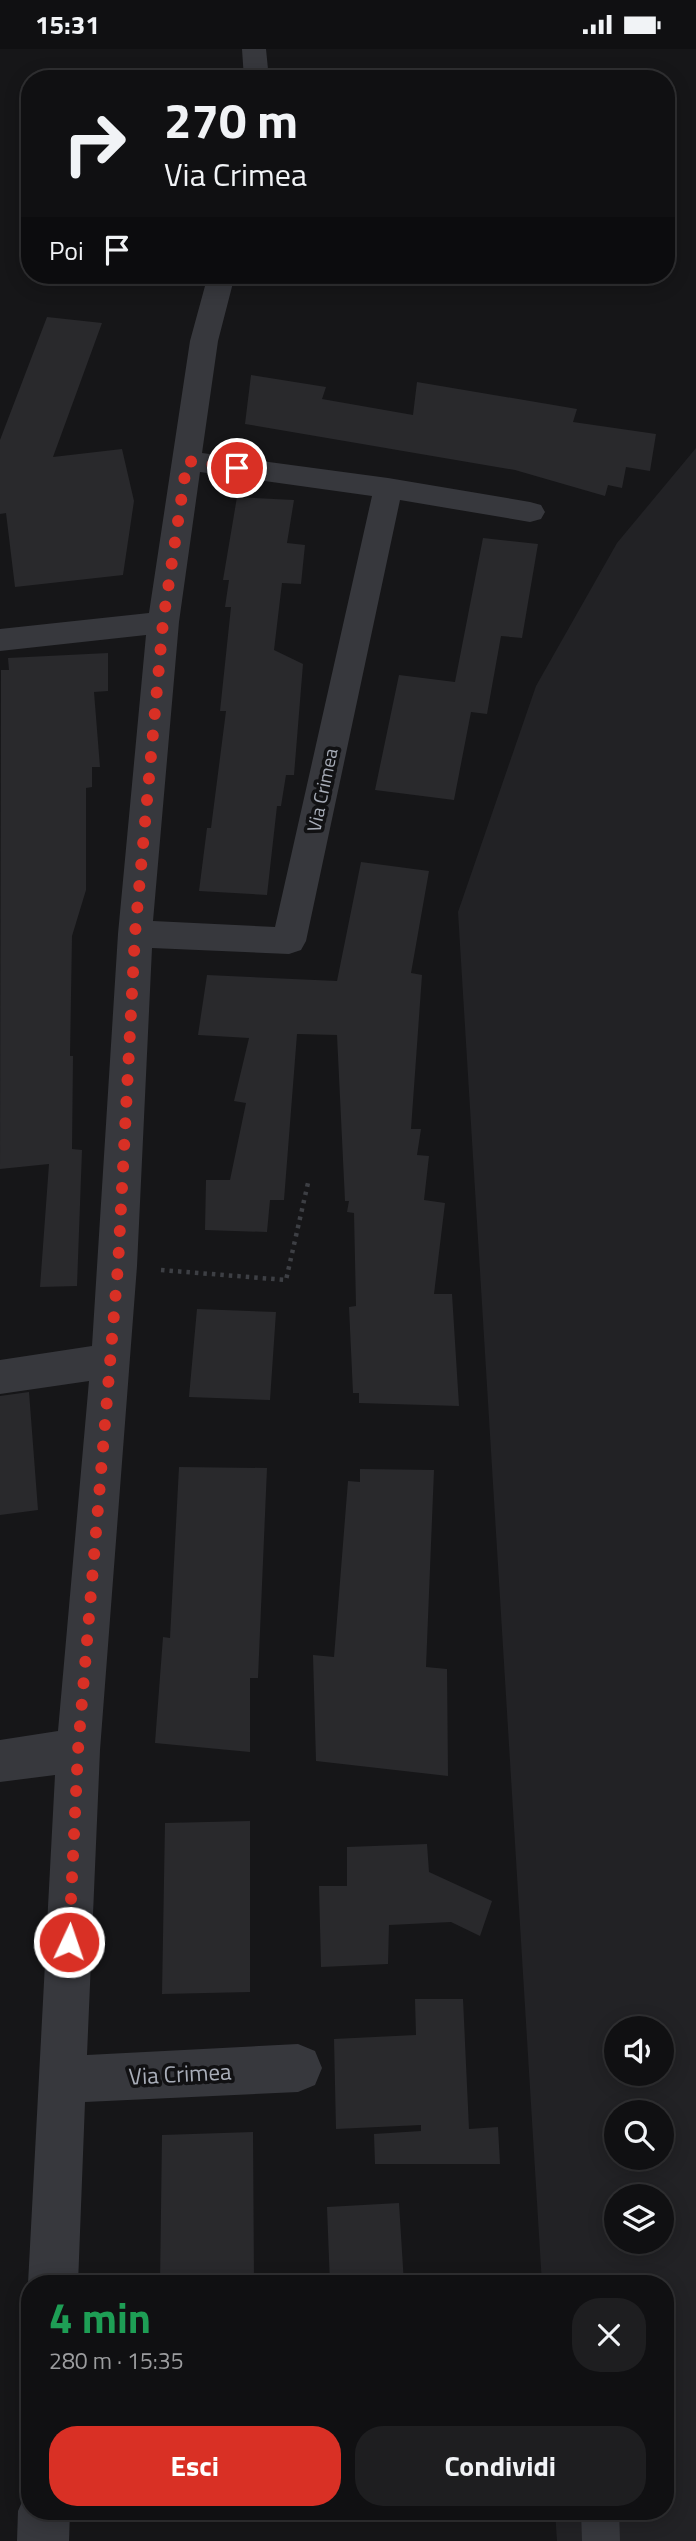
<!DOCTYPE html>
<html lang="it">
<meta charset="utf-8">
<style>
body{margin:0;font-family:"Titillium Web",sans-serif;background:#1e1e20;color:#f1f3f6;height:100vh;display:flex;flex-direction:column;font-size:26px;white-space:nowrap}
*{box-sizing:border-box;margin:0}
p{font-size:23px;color:#9c9d9f}
.icon{flex:none;width:38px;height:38px;fill:none;stroke:currentColor;stroke-width:2;stroke-linecap:round;stroke-linejoin:round}
.map{position:relative;flex:1;overflow:hidden}
.side{position:absolute;left:21px;top:2226px;width:653px;height:245px;display:flex;flex-direction:column;background:#101012;border-radius:28px;box-shadow:0 4px 18px #0003,0 0 0 2px #303032}
.side>*{flex:none}
.top-card{position:absolute;left:21px;top:21px;width:654px;height:214px;border-radius:28px;box-shadow:0 4px 18px #0003,0 0 0 2px #303032;background:#101012;color:#f1f3f6;overflow:hidden}
.controls{position:absolute;left:604px;top:1967px;display:grid;gap:14px}
.controls a{display:grid;place-items:center;width:70px;height:70px;border-radius:50%;background:#101012;box-shadow:0 4px 18px #0003,0 0 0 2px #303032;font-size:35px}
.pin{position:absolute;display:grid;place-items:center;width:60px;height:60px;color:#fff;margin:-30px;border:4px solid #fff;border-radius:50%;box-shadow:0 2px 7px #0007}
.me{position:absolute;width:77px;margin:-38px;rotate:3deg;stroke-linejoin:round;filter:drop-shadow(0 0 5px #0008)}
.turn{display:flex;align-items:center;gap:24px;height:147px;padding:0 28px;font-size:32px}
.turn .icon{width:91px;height:91px;stroke-width:2.5}
.turn b{display:block;font-size:49px;line-height:60px}
.then{display:flex;align-items:center;height:66px;padding:0 28px;background:#0003;gap:14px;font-size:26px}
.round{display:grid;place-items:center;flex:none;width:74px;height:74px;border-radius:28px;background:#1e1e20}
.headline{display:flex;align-items:center;justify-content:space-between;height:119px;padding:0 28px}
h1{font-size:42px;font-weight:700;line-height:52px;color:#1e9e55}
.button{display:flex;gap:14px;margin-top:auto;padding:14px 28px}
.button a{flex:1;height:80px;border-radius:28px;background:#d93025;color:#fff;font-size:28px;font-weight:700;line-height:80px;text-align:center}
.button a+a{background:#1e1e20;color:#f1f3f6}
.status{display:flex;justify-content:space-between;align-items:center;height:49px;padding:0 35px;background:#101012;direction:ltr}
.status svg{height:19px;fill:currentColor}
.map>svg:first-child{display:block}
</style>
<div class="status"><b>15:31</b><svg viewBox="0 0 49 12"><path d="M0 12V9h3v3zM5 12V6h3v6zM10 12V3h3v9zM15 12V0h3v12zM26 1h20v11H26zM47 4h2v5h-2z"/></svg></div>
<div class="map">
<svg width="696" height="2492" viewBox="0 0 696 2492">
<rect width="100%" height="100%" fill="#161618"/>
<path fill="#222225" fill-rule="evenodd" d="M 696,399 L 696,2492 L 557,2492 L 555,2462 L 665,2462 L 665,2235 L 542,2235 L 458,863 L 536,637 L 617,494 ZM 616,1979 L 662,1979 L 662,2025 L 616,2025 ZM 616,2063 L 662,2063 L 662,2109 L 616,2109 ZM 616,2147 L 662,2147 L 662,2193 L 616,2193 Z"/>
<path fill="#29292c" d="M 47,268 L 102,274 L 53,408 L 122,400 L 134,452 L 123,526 L 15,538 L 6,464 L 0,465 L 0,391 Z
M 251,326 L 326,338 L 322,350 L 413,366 L 417,333 L 577,360 L 573,373 L 656,385 L 650,422 L 626,418 L 622,439 L 608,436 L 605,447 L 515,421 L 245,375 Z
M 237,448 L 294,451 L 287,494 L 305,496 L 301,535 L 282,534 L 274,601 L 303,615 L 294,726 L 286,726 L 281,757 L 277,757 L 267,846 L 199,842 L 207,779 L 211,779 L 226,662 L 220,662 L 231,558 L 225,558 L 229,531 L 223,531 Z
M 483,489 L 538,495 L 522,589 L 501,587 L 487,665 L 471,663 L 454,751 L 375,741 L 399,626 L 455,633 Z
M 108,604 L 108,642 L 94,643 L 100,718 L 92,718 L 92,738 L 86,739 L 86,841 L 72,887 L 70,1007 L 73,1007 L 72,1100 L 82,1101 L 77,1237 L 40,1238 L 49,1115 L 0,1120 L 1,621 L 9,621 L 8,609 Z
M 361,813 L 429,822 L 411,924 L 422,926 L 411,1080 L 421,1080 L 417,1106 L 429,1107 L 424,1151 L 445,1154 L 434,1245 L 452,1245 L 459,1357 L 359,1354 L 359,1344 L 353,1344 L 349,1258 L 356,1257 L 354,1164 L 347,1163 L 349,1152 L 345,1152 L 337,986 L 297,985 L 284,1151 L 270,1151 L 267,1183 L 205,1181 L 206,1131 L 230,1131 L 246,1054 L 234,1052 L 249,989 L 198,986 L 207,926 L 337,932 Z
M 197,1260 L 276,1263 L 270,1351 L 189,1348 Z
M 29,1343 L 38,1461 L 0,1466 L 0,1347 Z
M 179,1418 L 267,1419 L 258,1629 L 250,1629 L 250,1703 L 155,1694 L 163,1588 L 170,1589 Z
M 360,1420 L 434,1421 L 426,1618 L 447,1620 L 448,1727 L 316,1712 L 313,1606 L 334,1608 L 348,1432 L 360,1433 Z
M 250,1772 L 250,1943 L 162,1945 L 165,1774 Z
M 427,1795 L 429,1823 L 492,1852 L 480,1887 L 451,1873 L 389,1876 L 388,1915 L 321,1918 L 319,1837 L 347,1837 L 347,1798 Z
M 415,1950 L 463,1950 L 469,2080 L 498,2078 L 500,2115 L 375,2115 L 374,2085 L 421,2082 L 421,2076 L 336,2080 L 334,1990 L 416,1986 Z
M 253,2083 L 254,2235 L 160,2235 L 162,2086 Z
M 399,2154 L 404,2235 L 330,2235 L 327,2158 Z"/>
<g fill="none" stroke-linecap="round" stroke-linejoin="round">
<path stroke="#3d3f44" stroke-width="4.5" stroke-dasharray="3.5 5" stroke-linecap="butt" d="M 161,1221 L 286,1231 L 308,1134"/>
<path fill="#37383d" fill-rule="evenodd" d="M 581,2462 L 619,2462 L 620,2492 L 582,2492 Z"/>
<path fill="#37383d" fill-rule="evenodd" d="M 242,0 L 266,0 L 269,30 L 244,30 Z
M 208,226 L 235,226 L 218,292 L 202,404 L 388,429 L 530,453 L 541,456 L 545,463 L 541,470 L 530,473 L 400,451 L 306,892 L 301,901 L 289,905 L 152,899 L 137,1217 L 100,1701 L 87,2006 L 298,1995 L 315,2002 L 322,2019 L 315,2036 L 298,2043 L 85,2053 L 78,2235 L 30,2235 L 30,2239 L 28,2235 L 55,1726 L 0,1733 L 0,1691 L 58,1682 L 89,1332 L 0,1345 L 0,1311 L 92,1297 L 118,885 L 146,586 L 0,602 L 0,580 L 149,564 L 190,292 ZM 200,423 L 372,447 L 275,878 L 153,872 L 179,573 Z
M 30,2442 L 30,2462 L 70,2462 L 69,2492 L 17,2492 L 18,2462 L 26,2444 Z"/>
</g>
<g fill="none" stroke-linecap="round" stroke-linejoin="round">
<path stroke="#d93025" stroke-width="12" stroke-dasharray="0 21.6" d="M 69,1893 L 78,1701 L 118,1217 L 135,885 L 163,573 L 187,412 L 237,419"/>
</g>
<g text-anchor="middle" stroke-width="7" stroke-linejoin="round" paint-order="stroke">
<g font-size="19" fill="#a8adb8" stroke="#111113">
<text transform="translate(322 741) rotate(-78)" y="7">Via Crimea</text>
</g>
<g font-size="23" fill="#a8adb8" stroke="#111113">
<text transform="translate(180 2025) rotate(-3)" y="8">Via Crimea</text>
</g>
</g>
</svg>
<div class="controls">
<a><svg class="icon" aria-label="sound" viewBox="0 0 24 24"><path d="M4 9h4l5-4v14l-5-4H4zM17 9q2 3 0 6"/></svg></a>
<a><svg class="icon" aria-label="search" viewBox="0 0 24 24"><circle cx="10" cy="10" r="6"/><path d="M15 15l6 6"/></svg></a>
<a><svg class="icon" aria-label="layers" viewBox="0 0 24 24"><path d="M12 4l9 5-9 5-9-5zM3 14l9 5 9-5"/></svg></a>
</div>
<div class="pin" style="left:237px;top:419px;background:#d93025"><svg class="icon" aria-label="arrive" viewBox="0 0 24 24"><path d="M6 21V4h12l-3 4 3 4H6"/></svg></div>
<svg class="me" style="left:69px;top:1893px" viewBox="-20 -20 40 40"><circle r="17" fill="#d93025" stroke="#fff" stroke-width="3"/><path d="M0-11L8 9 0 5-8 9z" fill="#fff"/></svg>
<div class="top-card">
<div class="turn"><svg class="icon" aria-label="right" viewBox="0 0 24 24"><path d="M7 20v-9h11M14 6l5 5-5 5"/></svg><div><b>270 m</b>Via Crimea</div></div>
<div class="then">Poi<svg class="icon" aria-label="arrive" viewBox="0 0 24 24"><path d="M6 21V4h12l-3 4 3 4H6"/></svg></div>
</div>
<section class="side">
<div class="headline"><div><h1>4 min</h1><p>280 m · 15:35</p></div><a class="round"><svg class="icon" aria-label="close" viewBox="0 0 24 24"><path d="M6 6l12 12M18 6L6 18"/></svg></a></div>
<div class="button"><a>Esci</a><a>Condividi</a></div>
</section>
</div>
